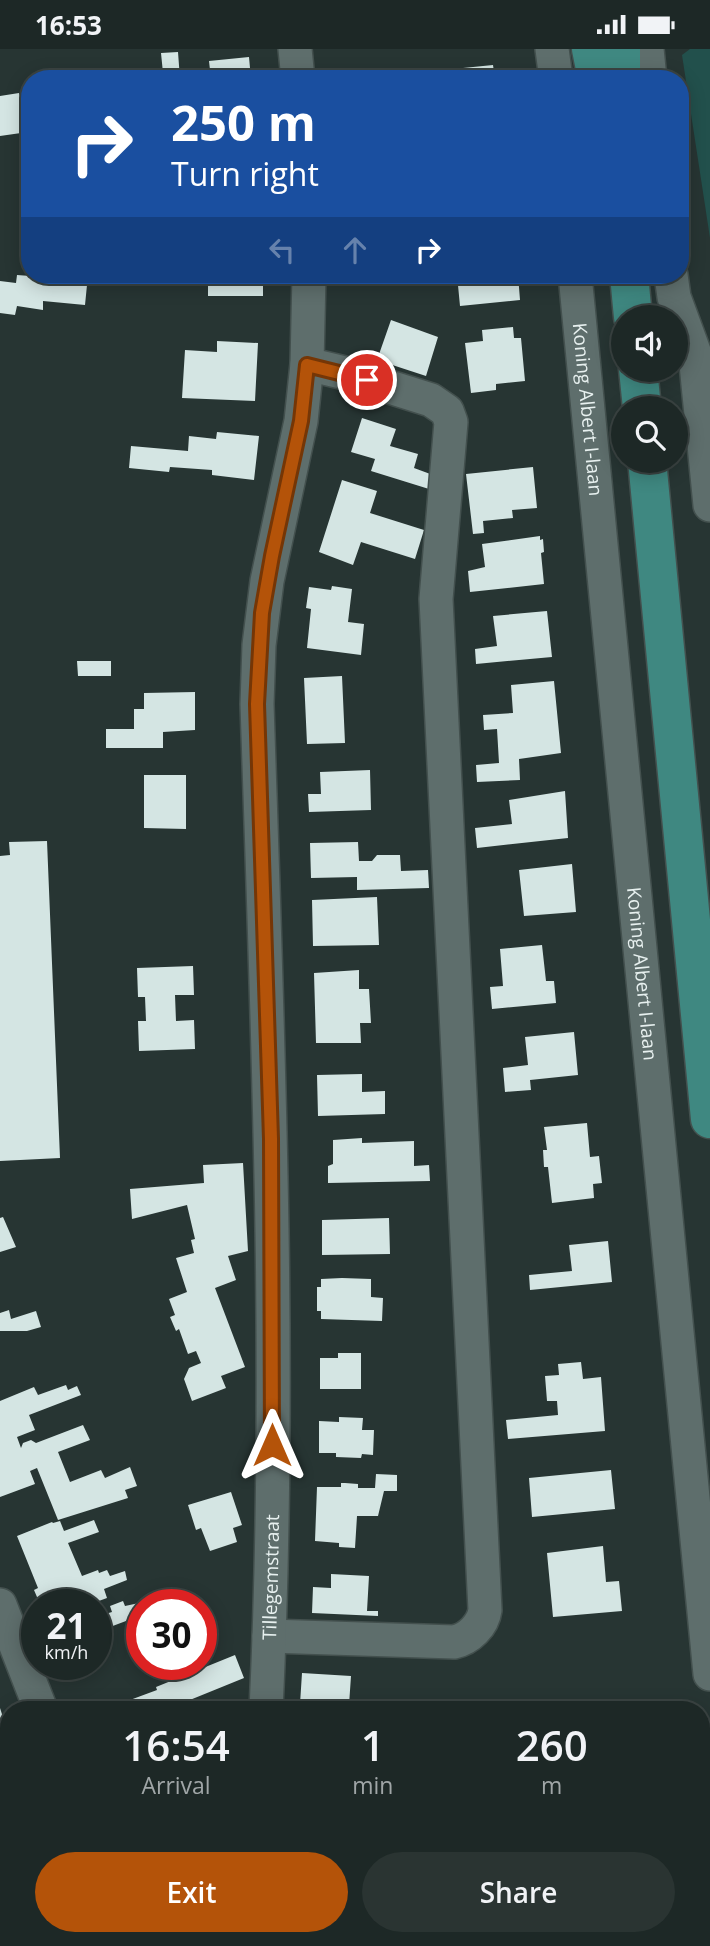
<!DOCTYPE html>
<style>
body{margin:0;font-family:"Open Sans",sans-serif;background:#2a3432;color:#f1f3f6;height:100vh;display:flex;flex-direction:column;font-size:26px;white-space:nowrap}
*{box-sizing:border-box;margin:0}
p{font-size:23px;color:#a0a6a7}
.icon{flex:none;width:38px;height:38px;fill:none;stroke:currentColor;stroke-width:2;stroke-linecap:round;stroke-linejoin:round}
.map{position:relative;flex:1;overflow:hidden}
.side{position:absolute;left:0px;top:1652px;width:710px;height:245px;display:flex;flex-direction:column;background:#1d2826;border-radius:28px 28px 0 0;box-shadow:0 4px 18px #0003,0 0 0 2px #3b4443}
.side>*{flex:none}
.top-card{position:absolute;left:21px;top:21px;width:668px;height:214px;border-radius:28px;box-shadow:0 4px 18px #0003,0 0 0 2px #3b4443;background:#1a4fa0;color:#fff;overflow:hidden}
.controls{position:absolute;left:611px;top:256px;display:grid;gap:14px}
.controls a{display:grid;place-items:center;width:77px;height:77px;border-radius:50%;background:#1d2826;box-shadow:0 4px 18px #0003,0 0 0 2px #3b4443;font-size:35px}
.speed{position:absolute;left:21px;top:1540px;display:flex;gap:14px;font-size:35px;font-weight:700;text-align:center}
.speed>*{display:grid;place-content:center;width:91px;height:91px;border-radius:50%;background:#1d2826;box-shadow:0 4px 18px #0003,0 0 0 2px #3b4443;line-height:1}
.speed small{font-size:18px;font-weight:400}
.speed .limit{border:10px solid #d22;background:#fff;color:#111}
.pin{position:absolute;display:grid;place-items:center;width:60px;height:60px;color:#fff;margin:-30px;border:4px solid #fff;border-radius:50%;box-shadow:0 2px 7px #0007}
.me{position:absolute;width:77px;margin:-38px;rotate:0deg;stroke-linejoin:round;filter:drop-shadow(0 0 5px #0008)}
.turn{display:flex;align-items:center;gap:24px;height:147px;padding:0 35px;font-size:32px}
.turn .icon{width:91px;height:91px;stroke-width:2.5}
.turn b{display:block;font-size:49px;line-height:60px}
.lanes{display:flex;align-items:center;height:66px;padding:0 35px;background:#0003;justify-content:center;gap:35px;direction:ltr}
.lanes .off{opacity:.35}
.eta{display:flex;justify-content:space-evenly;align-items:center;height:119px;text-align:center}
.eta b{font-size:42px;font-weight:600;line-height:49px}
.primary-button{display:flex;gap:14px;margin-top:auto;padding:14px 35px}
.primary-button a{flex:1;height:80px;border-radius:42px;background:#b45309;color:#fff;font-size:28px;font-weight:600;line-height:80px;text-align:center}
.primary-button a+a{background:#2a3432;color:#f1f3f6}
.status{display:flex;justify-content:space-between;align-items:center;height:49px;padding:0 35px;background:#1d2826;direction:ltr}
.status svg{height:19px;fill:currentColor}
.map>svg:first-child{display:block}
</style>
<div class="status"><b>16:53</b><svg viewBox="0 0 49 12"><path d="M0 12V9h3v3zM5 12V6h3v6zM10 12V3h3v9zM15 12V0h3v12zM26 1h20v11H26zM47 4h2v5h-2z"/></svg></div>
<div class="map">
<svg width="710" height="1897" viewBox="0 0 710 1897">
<rect width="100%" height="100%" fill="#273533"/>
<path fill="#22504c" d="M 690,0 L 710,0 L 710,189 L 682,6 Z
M 465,1888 L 563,1888 L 563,1897 L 463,1897 Z"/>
<path fill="#d4e5e3" d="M 178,3 L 180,30 L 141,30 L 140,26 L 163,24 L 161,4 Z
M 249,8 L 251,30 L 211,30 L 209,12 Z
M 493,16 L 495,30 L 465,30 L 463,19 Z
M 375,19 L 375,26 L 399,24 L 399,30 L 355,30 L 356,20 Z
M 19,44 L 21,52 L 27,51 L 29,63 L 26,64 L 28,83 L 0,87 L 0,47 Z
M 17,226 L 44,228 L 44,226 L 88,226 L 85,256 L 43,252 L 43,261 L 17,257 L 15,266 L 0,264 L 0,232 L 16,234 Z
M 208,226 L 263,226 L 263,247 L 208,247 Z
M 457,226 L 518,226 L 520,251 L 460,257 Z
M 391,271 L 438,288 L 426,327 L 377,311 Z
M 513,278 L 514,289 L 521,289 L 525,332 L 496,335 L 496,341 L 471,344 L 465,294 L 483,292 L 482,281 Z
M 217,292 L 258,294 L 255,352 L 182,349 L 185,301 L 217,303 Z
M 362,369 L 396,380 L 390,397 L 418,405 L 414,419 L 433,426 L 429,440 L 371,422 L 375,410 L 351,403 Z
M 217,383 L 259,387 L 254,431 L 212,426 L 212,421 L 170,418 L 169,423 L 129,419 L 131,397 L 188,402 L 189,387 L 216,390 Z
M 533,418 L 537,459 L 512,461 L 513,469 L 483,472 L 484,484 L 473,485 L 466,425 Z
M 342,431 L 377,442 L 370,464 L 424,481 L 415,510 L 361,493 L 353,516 L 319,503 Z
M 540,487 L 540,491 L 543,490 L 544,503 L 541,504 L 544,535 L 470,543 L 468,522 L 485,518 L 482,495 Z
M 332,537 L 352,540 L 348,573 L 364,575 L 361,606 L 307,599 L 311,560 L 306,559 L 309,538 L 331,541 Z
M 547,562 L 552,608 L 476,615 L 475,600 L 497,597 L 493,567 Z
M 77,612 L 111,612 L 111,627 L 78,627 Z
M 342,627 L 345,694 L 307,695 L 304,629 Z
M 554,632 L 561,704 L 519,710 L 520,731 L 477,733 L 476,716 L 499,714 L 497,680 L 484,681 L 483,666 L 513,664 L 511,636 Z
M 195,643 L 195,681 L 163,683 L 163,699 L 106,699 L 106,680 L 134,680 L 134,660 L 144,660 L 144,644 Z
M 370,721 L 371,761 L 309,763 L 308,745 L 321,745 L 320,723 Z
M 144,726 L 186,726 L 186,780 L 144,779 Z
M 565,742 L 568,789 L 477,799 L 475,779 L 512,775 L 509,751 Z
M 47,792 L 60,1109 L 0,1112 L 0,807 L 10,806 L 9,793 Z
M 358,793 L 359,812 L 372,812 L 377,806 L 400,806 L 401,822 L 428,821 L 429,839 L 357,841 L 357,828 L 311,829 L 310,794 Z
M 572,815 L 576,863 L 524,867 L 519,821 Z
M 377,848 L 379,896 L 313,897 L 312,851 Z
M 542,896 L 546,932 L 554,932 L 556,954 L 492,960 L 490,938 L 503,937 L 500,900 Z
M 193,917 L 194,946 L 175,946 L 176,972 L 194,971 L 195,1000 L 139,1002 L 138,972 L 146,972 L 145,948 L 138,948 L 137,919 Z
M 359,921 L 359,940 L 369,940 L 371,974 L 360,974 L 361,994 L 316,994 L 314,924 Z
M 574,983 L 578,1026 L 530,1031 L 531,1041 L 505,1043 L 503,1019 L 528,1016 L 525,988 Z
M 362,1025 L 362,1043 L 385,1042 L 385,1065 L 318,1067 L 317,1026 Z
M 587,1074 L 590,1108 L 599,1107 L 602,1134 L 593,1135 L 594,1149 L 552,1154 L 548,1118 L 544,1118 L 543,1101 L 547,1101 L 544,1078 Z
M 362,1089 L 362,1094 L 414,1092 L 414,1117 L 429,1116 L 430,1132 L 328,1134 L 328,1117 L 333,1115 L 333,1091 Z
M 243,1114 L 248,1202 L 228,1207 L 236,1231 L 215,1239 L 245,1318 L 221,1327 L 226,1339 L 192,1352 L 184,1330 L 189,1319 L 201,1314 L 196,1302 L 188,1305 L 179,1280 L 176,1282 L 170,1268 L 175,1266 L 169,1250 L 187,1243 L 176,1209 L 194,1204 L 191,1191 L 195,1190 L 187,1156 L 132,1170 L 130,1140 L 204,1134 L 203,1116 Z
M 3,1168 L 16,1198 L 0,1203 L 0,1169 Z
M 389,1169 L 390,1205 L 322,1206 L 322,1171 Z
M 608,1192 L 612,1233 L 530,1241 L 529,1226 L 572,1222 L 569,1196 Z
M 342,1229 L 371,1230 L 371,1248 L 383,1249 L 382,1272 L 321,1270 L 321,1262 L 317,1262 L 317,1238 L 321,1238 L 321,1230 Z
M 9,1261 L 11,1270 L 36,1262 L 41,1278 L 27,1282 L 0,1282 L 0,1264 Z
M 338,1304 L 361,1304 L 361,1340 L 320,1340 L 320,1309 L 338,1309 Z
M 581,1313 L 583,1330 L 601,1328 L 605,1382 L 508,1390 L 506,1371 L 558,1366 L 557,1352 L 547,1352 L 545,1327 L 559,1326 L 558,1315 Z
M 66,1336 L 68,1341 L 77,1337 L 81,1346 L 29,1366 L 35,1381 L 17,1388 L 21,1399 L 23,1394 L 31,1391 L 36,1394 L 83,1376 L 90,1391 L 58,1403 L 70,1433 L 101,1421 L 105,1429 L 130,1418 L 137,1437 L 125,1441 L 128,1449 L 58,1471 L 37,1419 L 30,1422 L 35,1435 L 0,1448 L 0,1352 L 34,1338 L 38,1346 Z
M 339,1368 L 363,1369 L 362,1381 L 374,1381 L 373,1406 L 362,1405 L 361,1409 L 336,1408 L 336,1404 L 319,1404 L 319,1372 L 339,1373 Z
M 611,1421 L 615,1460 L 532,1468 L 529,1429 Z
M 376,1425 L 397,1426 L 397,1442 L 384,1442 L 378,1467 L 357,1467 L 355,1499 L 339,1498 L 339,1494 L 315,1492 L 317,1438 L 341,1438 L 341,1434 L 345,1434 L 358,1435 L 358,1439 L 375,1439 Z
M 231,1443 L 242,1476 L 233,1479 L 237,1493 L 210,1502 L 201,1479 L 196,1481 L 188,1456 Z
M 94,1471 L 99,1483 L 68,1494 L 82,1527 L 98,1521 L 99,1524 L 107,1521 L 110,1527 L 125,1522 L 127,1531 L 104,1540 L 107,1549 L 96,1553 L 102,1566 L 112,1563 L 110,1557 L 123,1552 L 125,1557 L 139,1554 L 142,1561 L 142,1566 L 102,1581 L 107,1593 L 96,1597 L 96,1556 L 40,1555 L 34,1541 L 38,1539 L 17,1487 L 52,1473 L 53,1474 L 60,1472 L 64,1482 Z
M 603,1497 L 606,1533 L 619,1532 L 622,1562 L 553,1568 L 547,1504 Z
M 331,1525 L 369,1527 L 367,1562 L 378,1562 L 378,1567 L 312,1564 L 313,1538 L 331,1539 Z
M 235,1606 L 244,1629 L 180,1655 L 183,1661 L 98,1661 L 124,1650 L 128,1658 L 130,1651 L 157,1641 L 156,1638 Z
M 302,1624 L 351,1627 L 349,1656 L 389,1658 L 389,1661 L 333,1661 L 333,1658 L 300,1655 Z
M 216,1650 L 220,1661 L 188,1661 Z
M 631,1655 L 631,1661 L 587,1661 L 587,1659 Z
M 0,1659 L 9,1687 L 9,1772 L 0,1775 Z
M 0,1779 L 3,1786 L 9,1784 L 9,1834 L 0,1837 Z
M 9,1880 L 9,1888 L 86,1888 L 90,1897 L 0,1897 L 0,1883 Z"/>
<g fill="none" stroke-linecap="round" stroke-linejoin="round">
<defs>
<g id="minor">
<path d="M 295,0 L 298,30"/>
<path d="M 552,0 L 556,30"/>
<path d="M 647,0 L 650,30"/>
<path id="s1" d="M 575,226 L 710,1625"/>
<path d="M 671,226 L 674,248 L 695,305 L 710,456"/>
<path d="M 0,1556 L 41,1661"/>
<path d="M 269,1587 L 454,1593 C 469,1590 483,1576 485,1561 L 436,550 L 451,373 L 447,362 L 431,351 L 345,324 L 307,315"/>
<path id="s2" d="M 266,1661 C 282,1326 268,990 257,655 L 259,596 L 267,532 L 301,372 L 307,315 L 309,226"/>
<path d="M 0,1861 L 9,1857"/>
<path d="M 130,1888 L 133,1897"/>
<path d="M 240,1897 L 243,1888"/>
</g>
<path id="major" d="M 591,0 L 597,30
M 621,0 L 621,30
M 629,226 L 633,268
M 638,320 L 642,359
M 647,411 L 710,1070"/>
</defs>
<use href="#minor" stroke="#43504e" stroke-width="36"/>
<use href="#major" stroke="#43504e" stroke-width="41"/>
<use href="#minor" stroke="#5e6e6c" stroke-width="33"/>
<use href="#major" stroke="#3f8881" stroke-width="38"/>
</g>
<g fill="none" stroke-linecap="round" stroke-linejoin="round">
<defs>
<path id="route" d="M 272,1396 L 271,1090 L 257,655 L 262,564 L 272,507 L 301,372 L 307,316 L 367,331"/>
</defs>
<use href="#route" stroke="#753606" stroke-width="18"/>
<use href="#route" stroke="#b45309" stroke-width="12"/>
</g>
<g text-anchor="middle" stroke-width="7" stroke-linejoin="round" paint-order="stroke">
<g font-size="19" fill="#e7f0ef" stroke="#151b1a">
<text dy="7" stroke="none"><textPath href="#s1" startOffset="135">Koning Albert I-laan</textPath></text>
<text dy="7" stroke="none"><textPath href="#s1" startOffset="702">Koning Albert I-laan</textPath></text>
<text dy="7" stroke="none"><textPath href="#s2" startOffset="133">Tillegemstraat</textPath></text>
</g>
</g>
</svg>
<div class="controls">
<a><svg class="icon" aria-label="sound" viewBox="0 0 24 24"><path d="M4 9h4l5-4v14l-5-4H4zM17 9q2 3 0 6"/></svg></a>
<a><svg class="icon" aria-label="search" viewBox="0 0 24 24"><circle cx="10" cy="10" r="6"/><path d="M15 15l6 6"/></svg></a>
</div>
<div class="speed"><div>21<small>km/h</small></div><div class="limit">30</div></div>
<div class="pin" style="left:367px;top:331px;background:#d93025"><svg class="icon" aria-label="arrive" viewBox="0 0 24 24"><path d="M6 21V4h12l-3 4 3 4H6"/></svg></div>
<svg class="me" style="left:272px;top:1396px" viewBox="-20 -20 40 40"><path d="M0-17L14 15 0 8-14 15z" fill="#b45309" stroke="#fff" stroke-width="4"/></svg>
<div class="top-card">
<div class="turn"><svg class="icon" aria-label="right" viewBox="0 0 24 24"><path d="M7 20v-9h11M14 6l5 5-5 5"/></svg><div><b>250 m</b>Turn right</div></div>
<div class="lanes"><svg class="icon off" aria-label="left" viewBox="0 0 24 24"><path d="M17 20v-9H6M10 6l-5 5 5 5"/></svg><svg class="icon off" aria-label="ahead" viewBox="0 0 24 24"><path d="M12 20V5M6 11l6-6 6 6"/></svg><svg class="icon" aria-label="right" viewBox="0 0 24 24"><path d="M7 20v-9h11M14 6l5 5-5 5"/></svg></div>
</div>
<section class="side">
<div class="eta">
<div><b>16:54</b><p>Arrival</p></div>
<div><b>1</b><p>min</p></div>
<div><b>260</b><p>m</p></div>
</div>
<div class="primary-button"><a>Exit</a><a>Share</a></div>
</section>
</div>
